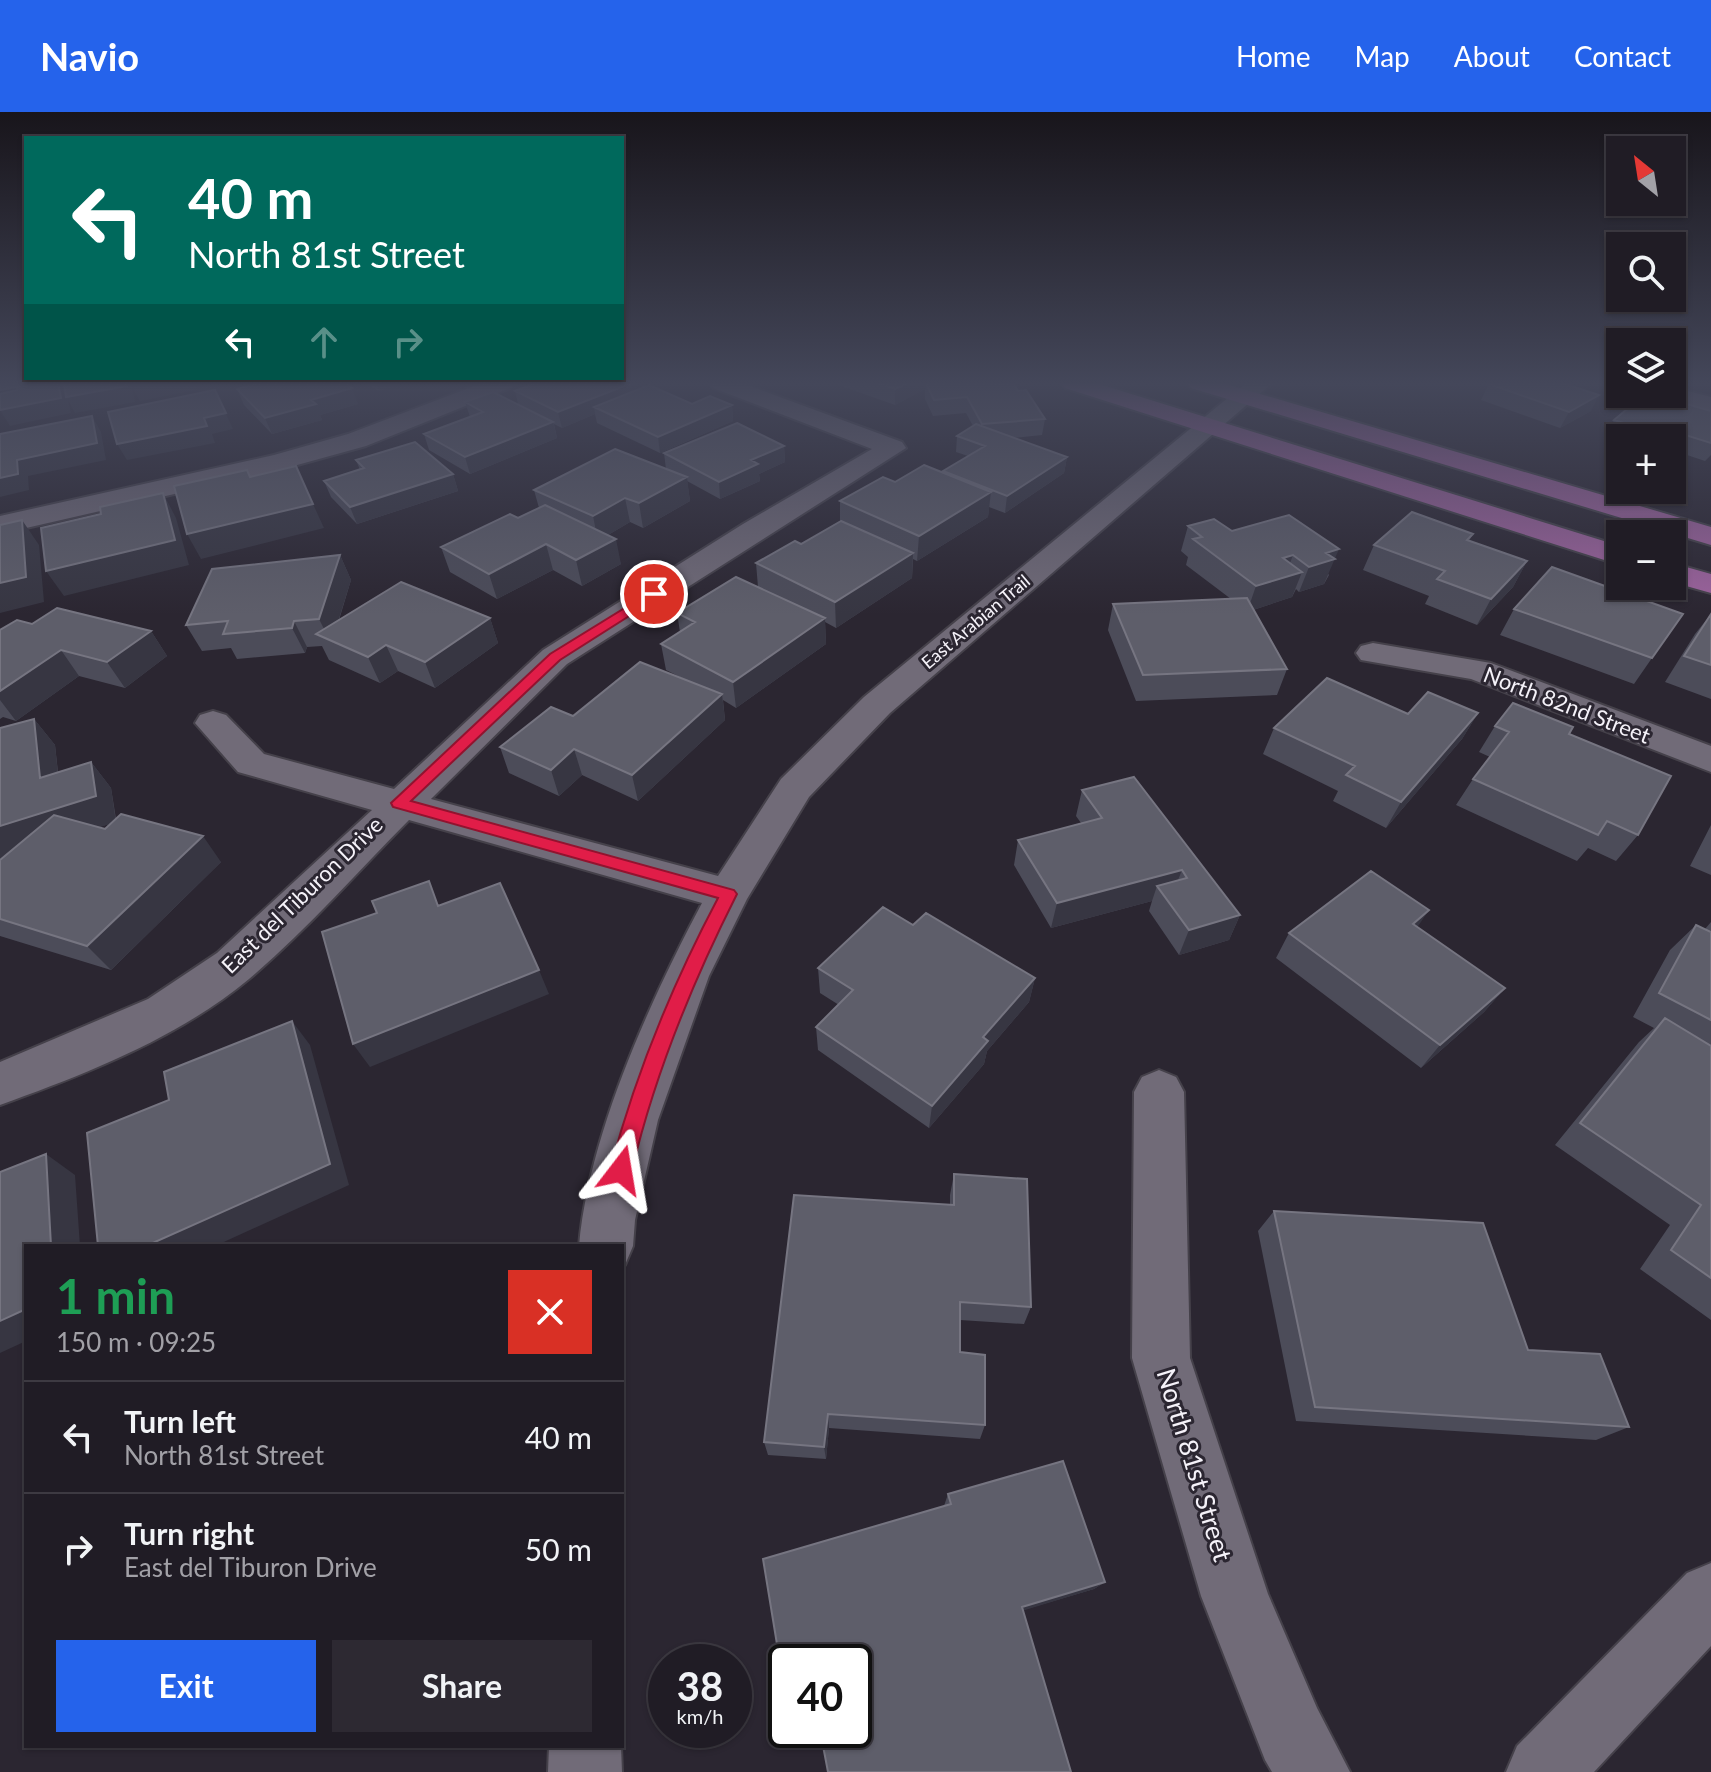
<!DOCTYPE html>
<meta charset="utf-8">
<style>
body{margin:0;font-family:Lato,sans-serif;background:#2d2932;color:#f1f3f6;height:100vh;display:flex;flex-direction:column;font-size:30px;white-space:nowrap}
*{box-sizing:border-box;margin:0}
p{font-size:26px;color:#a2a1a7}
.icon{flex:none;width:44px;height:44px;fill:none;stroke:currentColor;stroke-width:2;stroke-linecap:round;stroke-linejoin:round}
.map{position:relative;flex:1;overflow:hidden}
.drawer{position:absolute;left:24px;top:1132px;width:600px;height:504px;display:flex;flex-direction:column;background:#201c25;border-radius:0px;box-shadow:0 2px 6px #0004,0 0 0 2px #3d3a42}
.drawer>*{flex:none}
.hud{position:absolute;left:24px;top:24px;width:600px;height:244px;border-radius:0px;box-shadow:0 2px 6px #0004,0 0 0 2px #3d3a42;background:#00695c;color:#fff;overflow:hidden}
.needle{width:52px;rotate:330deg}
.fabs{position:absolute;left:1606px;top:24px;display:grid;gap:16px}
.fabs a{display:grid;place-items:center;width:80px;height:80px;border-radius:0px;background:#201c25;box-shadow:0 2px 6px #0004,0 0 0 2px #3d3a42;font-size:40px}
.speed{position:absolute;left:648px;top:1532px;display:flex;gap:16px;font-size:40px;font-weight:700;text-align:center}
.speed>*{display:grid;place-content:center;width:104px;height:104px;border-radius:50%;background:#201c25;box-shadow:0 2px 6px #0004,0 0 0 2px #3d3a42;line-height:1}
.speed small{font-size:20px;font-weight:400}
.speed .limit{border:4px solid #111;border-radius:12px;background:#fff;color:#111}
.pin{position:absolute;display:grid;place-items:center;width:68px;height:68px;color:#fff;margin:-34px;border:4px solid #fff;border-radius:50%;box-shadow:0 2px 8px #0007}
.me{position:absolute;width:88px;margin:-44px;rotate:14deg;stroke-linejoin:round;filter:drop-shadow(0 0 6px #0008)}
.turn{display:flex;align-items:center;gap:28px;height:168px;padding:0 32px;font-size:36px}
.turn .icon{width:104px;height:104px;stroke-width:2.5}
.turn b{display:block;font-size:56px;line-height:68px}
.lanes{display:flex;align-items:center;height:76px;padding:0 32px;background:#0003;justify-content:center;gap:40px;direction:ltr}
.lanes .off{opacity:.35}
.round{display:grid;place-items:center;flex:none;width:84px;height:84px;border-radius:0px;background:#2d2932}
.headline{display:flex;align-items:center;justify-content:space-between;height:136px;padding:0 32px}
h1{font-size:48px;font-weight:700;line-height:60px;color:#1e9e55}
.action{display:flex;gap:16px;margin-top:auto;padding:16px 32px}
.action a{flex:1;height:92px;border-radius:0px;background:#2563eb;color:#fff;font-size:32px;font-weight:700;line-height:92px;text-align:center}
.action a+a{background:#2d2932;color:#f1f3f6}
ul{padding:0;list-style:none}
li{display:flex;align-items:center;gap:24px;height:112px;padding:0 32px;border-top:2px solid #3d3a42}
li div{flex:1}
li b{display:block;font-size:30px}
li em{font-style:normal}
header{display:flex;align-items:center;gap:48px;box-sizing:border-box;height:112px;padding:0 40px;background:#2563eb;color:#fff}
header strong{font-size:38px}
nav{display:flex;gap:44px;margin-inline-start:auto;font-size:28px}
.map>svg:first-child{display:block}
</style>
<header>
<strong>Navio</strong>
<nav><a>Home</a><a>Map</a><a>About</a><a>Contact</a></nav>
</header>
<div class="map">
<svg width="1711" height="1660" viewBox="0 0 1711 1660">
<rect width="100%" height="100%" fill="#2b2631"/>
<g fill="none" stroke-linecap="round" stroke-linejoin="round">
<defs>
<path id="minor" d="M 482,271 L 514,271 L 510,276 L 366,334 L 279,358 L 0,422 L 0,404 L 274,343 L 348,322 Z
M 709,271 L 742,271 L 902,330 L 906,336 L 567,552 L 431,687 L 718,764 L 781,667 L 864,585 L 1246,271 L 1272,271 L 890,601 L 809,685 L 747,787 L 709,864 L 658,1008 L 635,1108 L 633,1134 L 625,1153 L 622,1154 L 622,1134 L 579,1134 C 589,1022 650,889 702,791 L 409,708 C 357,760 305,820 249,867 C 178,926 86,962 0,993 L 0,950 L 148,887 L 217,841 L 372,698 L 238,660 L 195,611 L 200,603 L 213,599 L 226,603 L 264,642 L 394,677 L 543,538 L 743,412 L 872,337 L 713,276 Z
M 1672,275 L 1711,285 L 1711,299 L 1661,287 L 1658,282 L 1672,282 Z
M 1373,531 L 1491,551 L 1711,634 L 1711,660 L 1471,567 L 1361,548 L 1356,541 L 1361,534 Z
M 1159,958 L 1176,965 L 1184,980 L 1190,1246 L 1268,1482 L 1317,1596 L 1350,1660 L 1272,1660 L 1265,1648 L 1201,1484 L 1132,1246 L 1134,980 L 1142,965 Z
M 1711,1451 L 1711,1534 L 1594,1660 L 1506,1660 L 1517,1634 L 1687,1461 Z
M 549,1634 L 621,1634 L 622,1660 L 548,1660 Z"/>
<path id="major" d="M 1061,271 L 1096,271 L 1620,434 L 1620,453 L 1065,276 Z
M 1187,271 L 1223,271 L 1711,415 L 1711,433 L 1191,276 Z
M 1672,451 L 1711,462 L 1711,481 L 1672,470 Z"/>
</defs>
<use href="#minor" stroke="#45414a" stroke-width="4"/>
<use href="#major" stroke="#45414a" stroke-width="4"/>
<use href="#minor" fill="#716b78" fill-rule="evenodd"/>
<use href="#major" fill="#9e639e" fill-rule="evenodd"/>
</g>
<path fill="#4c4c59" fill-rule="evenodd" d="M 365,271 L 402,271 L 379,279 Z
M 535,271 L 636,271 L 637,278 L 692,292 L 732,293 L 733,309 L 660,341 L 597,311 L 595,302 L 562,316 L 554,312 L 557,326 L 470,362 L 429,338 L 424,322 L 470,305 L 465,290 L 518,292 L 515,279 Z
M 833,271 L 994,271 L 995,272 L 1018,279 L 1045,307 L 1042,323 L 1013,326 L 1067,345 L 1064,361 L 1005,401 L 989,395 L 988,405 L 917,449 L 913,447 L 912,466 L 836,516 L 825,510 L 826,532 L 736,596 L 723,588 L 725,608 L 638,689 L 582,663 L 559,684 L 509,661 L 500,635 L 573,604 L 682,566 L 666,558 L 661,532 L 680,520 L 677,501 L 758,475 L 756,451 L 801,432 L 840,409 L 840,389 L 895,370 L 943,361 L 943,359 L 968,344 L 956,340 L 957,324 L 973,314 L 966,301 L 933,304 L 925,287 L 925,277 L 895,293 Z
M 1489,272 L 1591,299 L 1560,316 L 1481,288 Z
M 237,277 L 358,292 L 320,303 L 322,308 L 272,322 L 244,293 Z
M 1711,299 L 1711,343 L 1705,349 L 1672,338 L 1672,326 L 1620,326 L 1620,329 L 1605,324 L 1614,308 Z
M 784,334 L 785,350 L 759,362 L 760,369 L 720,387 L 687,369 L 690,389 L 643,416 L 630,410 L 608,423 L 621,452 L 582,474 L 553,458 L 497,487 L 450,460 L 441,435 L 518,406 L 539,396 L 534,378 L 666,357 L 664,341 Z
M 356,348 L 453,362 L 458,379 L 357,412 L 331,385 L 324,369 L 360,358 Z
M 1289,403 L 1329,463 L 1324,472 L 1299,480 L 1296,477 L 1292,485 L 1253,498 L 1287,557 L 1277,583 L 1136,589 L 1108,518 L 1113,492 L 1231,487 L 1186,453 L 1188,445 L 1181,439 L 1188,414 L 1232,419 Z
M 1473,422 L 1469,429 L 1527,449 L 1513,475 L 1477,513 L 1425,492 L 1429,484 L 1363,458 L 1374,433 Z
M 340,443 L 351,468 L 339,508 L 490,506 L 498,531 L 435,576 L 398,559 L 380,571 L 329,548 L 322,534 L 307,535 L 305,541 L 237,547 L 231,536 L 202,539 L 186,513 Z
M 1514,497 L 1652,546 L 1634,572 L 1500,523 Z
M 1711,502 L 1711,587 L 1665,570 L 1695,522 Z
M 32,512 L 151,519 L 167,544 L 125,576 L 79,564 L 16,609 L 3,605 L 0,607 L 0,518 Z
M 1478,601 L 1462,627 L 1386,716 L 1333,689 L 1338,679 L 1263,642 L 1274,616 L 1408,602 Z
M 34,607 L 55,633 L 58,660 L 91,650 L 111,676 L 116,707 L 221,750 L 111,858 L 0,824 L 0,748 ZM 112,711 L 105,717 L 99,715 Z
M 1495,614 L 1569,622 L 1638,723 L 1616,749 L 1588,736 L 1577,749 L 1456,693 L 1473,667 L 1490,645 L 1479,640 Z
M 1082,678 L 1240,803 L 1229,828 L 1179,843 L 1149,799 L 1152,789 L 1051,816 L 1014,753 L 1018,728 L 1081,711 L 1076,704 Z
M 1711,713 L 1711,763 L 1690,754 Z
M 1711,810 L 1711,1208 L 1640,1157 L 1670,1113 L 1555,1033 L 1639,930 L 1654,916 L 1633,905 L 1670,838 L 1696,813 L 1705,817 Z
M 913,813 L 1035,866 L 1029,890 L 987,939 L 984,952 L 929,1016 L 818,938 L 816,915 L 839,893 L 820,881 L 818,856 Z
M 1289,821 L 1505,876 L 1484,900 L 1421,956 L 1276,846 Z
M 954,1062 L 1031,1195 L 1024,1212 L 960,1208 L 960,1240 L 985,1313 L 980,1327 L 829,1316 L 826,1347 L 768,1343 L 764,1330 L 950,1093 L 950,1083 Z
M 1274,1099 L 1528,1238 L 1629,1315 L 1596,1328 L 1296,1309 L 1258,1119 Z
M 1063,1349 L 1105,1470 L 1094,1477 L 1023,1498 L 1071,1660 L 828,1660 L 820,1618 L 854,1618 L 854,1550 L 786,1550 L 786,1581 L 785,1581 L 763,1447 L 944,1394 L 948,1382 Z"/>
<path fill="#373642" d="M 58,271 L 63,271 L 64,274 L 126,271 L 198,271 L 200,277 L 140,289 L 132,275 L 135,290 L 75,301 L 68,288 L 71,301 L 10,314 L 0,298 Z
M 376,271 L 402,271 L 379,279 Z
M 632,271 L 636,271 L 638,285 L 594,295 L 595,302 L 562,316 L 558,300 Z
M 908,271 L 938,271 L 926,271 L 925,277 L 895,293 L 895,277 Z
M 17,275 L 26,291 L 8,294 L 0,281 L 0,278 Z
M 352,276 L 358,292 L 320,303 L 322,308 L 272,322 L 265,306 L 311,288 Z
M 215,278 L 233,317 L 212,322 L 215,331 L 127,348 L 117,332 L 204,306 Z
M 1599,283 L 1591,299 L 1560,316 L 1569,300 Z
M 732,293 L 733,309 L 660,341 L 658,325 Z
M 92,304 L 101,320 L 106,348 L 28,364 L 29,378 L 0,385 L 0,366 L 17,348 Z
M 553,310 L 557,326 L 470,362 L 465,345 Z
M 784,334 L 785,350 L 759,362 L 760,369 L 720,387 L 719,370 L 751,348 Z
M 1067,345 L 1064,361 L 1005,401 L 1007,384 Z
M 453,362 L 458,379 L 357,412 L 350,395 Z
M 687,365 L 690,389 L 643,416 L 639,391 Z
M 991,380 L 988,405 L 917,449 L 919,424 Z
M 163,381 L 176,406 L 189,453 L 64,484 L 46,459 Z
M 625,386 L 630,410 L 598,429 L 593,404 Z
M 313,392 L 324,416 L 201,447 L 187,422 Z
M 22,408 L 39,433 L 44,490 L 0,501 L 0,471 Z
M 616,427 L 621,452 L 582,474 L 576,448 Z
M 546,432 L 553,458 L 497,487 L 489,462 Z
M 1339,437 L 1324,472 L 1299,480 L 1309,455 L 1326,441 Z
M 913,441 L 912,466 L 836,516 L 835,490 Z
M 340,443 L 351,468 L 332,529 L 329,527 L 319,507 Z
M 1293,443 L 1285,465 L 1302,460 L 1292,485 L 1247,500 L 1256,474 L 1283,446 Z
M 1527,449 L 1513,475 L 1477,513 L 1491,487 Z
M 490,506 L 498,531 L 435,576 L 425,550 Z
M 825,506 L 826,532 L 736,596 L 733,570 Z
M 294,509 L 307,535 L 305,541 L 292,516 Z
M 151,519 L 167,544 L 125,576 L 107,550 Z
M 386,533 L 398,559 L 380,571 L 368,545 Z
M 61,538 L 79,564 L 16,609 L 0,588 L 0,579 Z
M 722,582 L 725,608 L 638,689 L 632,663 Z
M 1478,601 L 1462,627 L 1386,716 L 1401,690 Z
M 34,607 L 55,633 L 61,692 L 40,666 Z
M 574,637 L 582,663 L 559,684 L 551,658 Z
M 91,650 L 111,676 L 116,710 L 0,747 L 0,714 Z
M 203,724 L 221,750 L 111,858 L 87,834 Z
M 1182,758 L 1172,783 L 1157,774 L 1152,789 L 1051,816 L 1057,791 Z
M 1429,798 L 1412,823 L 1413,812 Z
M 1240,803 L 1229,828 L 1179,843 L 1189,818 Z
M 539,858 L 549,882 L 370,955 L 353,932 Z
M 1035,866 L 1029,890 L 987,939 L 984,952 L 929,1016 L 932,994 L 983,925 Z
M 1505,876 L 1484,900 L 1421,956 L 1440,933 Z
M 292,909 L 310,933 L 349,1073 L 215,1134 L 146,1134 Z
M 46,1042 L 75,1063 L 80,1134 L 51,1134 Z
M 26,1197 L 26,1229 L 0,1241 L 0,1209 Z
M 828,1302 L 829,1316 L 826,1347 L 824,1335 Z
M 1105,1470 L 1094,1477 L 1015,1501 L 1022,1495 Z"/>
<path fill="#5e5e6a" stroke="#767581" stroke-width="2" d="M 0,271 L 58,271 L 61,286 L 0,298 L 0,282 L 17,278 L 17,275 L 0,278 Z
M 64,271 L 126,271 L 127,274 L 66,285 Z
M 260,271 L 346,271 L 352,276 L 311,288 L 316,292 L 265,306 L 237,277 Z
M 537,271 L 632,271 L 558,300 L 515,279 Z
M 877,271 L 908,271 L 895,277 Z
M 926,271 L 994,271 L 995,272 L 1013,271 L 1018,279 L 1026,278 L 1045,307 L 982,312 L 967,285 L 934,288 Z
M 1492,271 L 1562,271 L 1599,283 L 1569,300 L 1489,272 Z
M 649,273 L 692,292 L 710,284 L 732,293 L 658,325 L 594,295 Z
M 215,278 L 226,301 L 204,306 L 207,314 L 117,332 L 108,300 Z
M 493,280 L 553,310 L 465,345 L 424,322 L 483,300 L 465,290 Z
M 1645,282 L 1652,282 L 1711,299 L 1711,331 L 1660,315 L 1654,320 L 1614,308 Z
M 92,304 L 97,331 L 17,348 L 18,362 L 0,366 L 0,322 Z
M 737,311 L 784,334 L 751,348 L 758,352 L 719,370 L 664,341 Z
M 976,312 L 1067,345 L 1007,384 L 943,359 L 985,334 L 957,324 Z
M 415,330 L 453,362 L 350,395 L 324,369 L 364,356 L 356,348 Z
M 615,337 L 687,365 L 639,391 L 625,386 L 593,404 L 534,378 Z
M 924,353 L 991,380 L 919,424 L 840,389 L 883,365 L 895,370 Z
M 296,354 L 313,392 L 187,422 L 174,374 L 247,358 L 250,365 Z
M 163,381 L 175,428 L 46,459 L 41,416 L 101,402 L 100,395 Z
M 545,393 L 616,427 L 576,448 L 546,432 L 489,462 L 441,435 L 510,402 L 518,406 Z
M 1412,400 L 1473,422 L 1467,428 L 1527,449 L 1491,487 L 1437,467 L 1445,459 L 1374,433 Z
M 1289,403 L 1339,437 L 1326,441 L 1335,447 L 1309,455 L 1293,443 L 1283,446 L 1302,460 L 1256,474 L 1193,427 L 1202,425 L 1188,414 L 1214,407 L 1232,419 Z
M 22,408 L 26,465 L 0,471 L 0,413 Z
M 841,409 L 913,441 L 835,490 L 756,451 L 795,429 L 801,432 Z
M 340,443 L 319,507 L 294,509 L 292,516 L 223,522 L 228,509 L 186,513 L 212,457 Z
M 1552,455 L 1683,502 L 1652,546 L 1514,497 Z
M 736,465 L 825,506 L 733,570 L 661,532 L 695,510 L 677,501 Z
M 401,470 L 490,506 L 425,550 L 386,533 L 368,545 L 316,522 Z
M 1247,486 L 1287,557 L 1143,563 L 1113,492 Z
M 57,496 L 151,519 L 107,550 L 61,538 L 0,579 L 0,518 L 17,508 L 32,512 Z
M 1711,502 L 1711,553 L 1684,544 Z
M 640,550 L 722,582 L 632,663 L 574,637 L 551,658 L 500,635 L 551,595 L 573,604 Z
M 1327,566 L 1408,602 L 1428,580 L 1478,601 L 1401,690 L 1346,663 L 1355,654 L 1274,616 Z
M 1513,591 L 1573,615 L 1569,622 L 1671,664 L 1638,723 L 1607,709 L 1598,723 L 1473,667 L 1509,620 L 1495,614 Z
M 34,607 L 40,666 L 91,650 L 96,684 L 0,714 L 0,616 Z
M 1134,665 L 1240,803 L 1189,818 L 1157,774 L 1187,766 L 1182,758 L 1057,791 L 1018,728 L 1102,706 L 1082,678 Z
M 121,702 L 203,724 L 87,834 L 0,807 L 0,748 L 54,703 L 105,717 Z
M 1371,759 L 1429,798 L 1413,812 L 1505,876 L 1440,933 L 1289,821 Z
M 429,769 L 438,794 L 500,771 L 539,858 L 353,932 L 322,820 L 377,801 L 372,789 Z
M 883,795 L 913,813 L 926,801 L 1035,866 L 983,925 L 988,929 L 932,994 L 816,915 L 853,878 L 818,856 Z
M 1696,813 L 1711,820 L 1711,908 L 1659,881 Z
M 1665,906 L 1711,934 L 1711,1166 L 1671,1138 L 1701,1093 L 1580,1011 Z
M 292,909 L 330,1052 L 146,1134 L 98,1134 L 87,1021 L 169,988 L 164,960 Z
M 46,1042 L 51,1134 L 26,1134 L 26,1197 L 0,1209 L 0,1060 Z
M 954,1062 L 1027,1067 L 1031,1195 L 960,1190 L 960,1240 L 985,1243 L 985,1313 L 828,1302 L 824,1335 L 764,1330 L 794,1083 L 954,1093 Z
M 1274,1099 L 1483,1111 L 1528,1238 L 1600,1242 L 1629,1315 L 1315,1295 Z
M 1063,1349 L 1105,1470 L 1022,1495 L 1071,1660 L 828,1660 L 820,1618 L 854,1618 L 854,1550 L 786,1550 L 785,1581 L 763,1447 L 951,1392 L 948,1382 Z"/>
<linearGradient id="sky" x2="0" y2="1"><stop stop-color="#18151b"/><stop offset="0.54" stop-color="#44475a"/><stop offset="1" stop-color="#44475a" stop-opacity="0"/></linearGradient>
<rect width="1711" height="503" fill="url(#sky)"/>
<path fill="#e11d48" stroke="#92132f" stroke-width="2" d="M 654,478 L 661,482 L 659,485 L 560,548 L 411,689 L 734,778 L 737,782 C 692,871 655,961 632,1058 L 628,1065 L 621,1068 L 613,1065 L 610,1058 C 635,963 672,873 718,786 L 393,695 L 391,691 L 550,542 Z"/>
<g text-anchor="middle" stroke-width="6" stroke-linejoin="round" paint-order="stroke">
<g font-size="18" fill="#f5f2f9" stroke="#2b2631">
<text transform="translate(976 510) rotate(-40)" y="6">East Arabian Trail</text>
</g>
<g font-size="22" fill="#f5f2f9" stroke="#2b2631">
<text transform="translate(1567 593) rotate(21)" y="8">North 82nd Street</text>
<text transform="translate(302 783) rotate(-44)" y="8">East del Tiburon Drive</text>
</g>
<g font-size="26" fill="#f5f2f9" stroke="#2b2631">
<text transform="translate(1194 1353) rotate(73)" y="9">North 81st Street</text>
</g>
</g>
</svg>
<div class="fabs">
<a><svg class="needle" viewBox="-14 -14 28 28"><path d="M0-13l5 13h-10z" fill="#e53935"/><path d="M0 13l5-13h-10z" fill="#a2a1a7"/></svg></a>
<a><svg class="icon" aria-label="search" viewBox="0 0 24 24"><circle cx="10" cy="10" r="6"/><path d="M15 15l6 6"/></svg></a>
<a><svg class="icon" aria-label="layers" viewBox="0 0 24 24"><path d="M12 4l9 5-9 5-9-5zM3 14l9 5 9-5"/></svg></a>
<a>+</a>
<a>−</a>
</div>
<div class="speed"><div>38<small>km/h</small></div><div class="limit">40</div></div>
<div class="pin" style="left:654px;top:482px;background:#d93025"><svg class="icon" aria-label="arrive" viewBox="0 0 24 24"><path d="M6 21V4h12l-3 4 3 4H6"/></svg></div>
<svg class="me" style="left:621px;top:1058px" viewBox="-20 -20 40 40"><path d="M0-17L14 15 0 8-14 15z" fill="#e11d48" stroke="#fff" stroke-width="4"/></svg>
<div class="hud">
<div class="turn"><svg class="icon" aria-label="left" viewBox="0 0 24 24"><path d="M17 20v-9H6M10 6l-5 5 5 5"/></svg><div><b>40 m</b>North 81st Street</div></div>
<div class="lanes"><svg class="icon" aria-label="left" viewBox="0 0 24 24"><path d="M17 20v-9H6M10 6l-5 5 5 5"/></svg><svg class="icon off" aria-label="ahead" viewBox="0 0 24 24"><path d="M12 20V5M6 11l6-6 6 6"/></svg><svg class="icon off" aria-label="right" viewBox="0 0 24 24"><path d="M7 20v-9h11M14 6l5 5-5 5"/></svg></div>
</div>
<section class="drawer">
<div class="headline"><div><h1>1 min</h1><p>150 m · 09:25</p></div><a class="round" style="background:#d93025;color:#fff"><svg class="icon" aria-label="close" viewBox="0 0 24 24"><path d="M6 6l12 12M18 6L6 18"/></svg></a></div>
<ul>
<li><svg class="icon" aria-label="left" viewBox="0 0 24 24"><path d="M17 20v-9H6M10 6l-5 5 5 5"/></svg><div><b>Turn left</b><p>North 81st Street</p></div><em>40 m</em></li>
<li><svg class="icon" aria-label="right" viewBox="0 0 24 24"><path d="M7 20v-9h11M14 6l5 5-5 5"/></svg><div><b>Turn right</b><p>East del Tiburon Drive</p></div><em>50 m</em></li>
</ul>
<div class="action"><a>Exit</a><a>Share</a></div>
</section>
</div>
